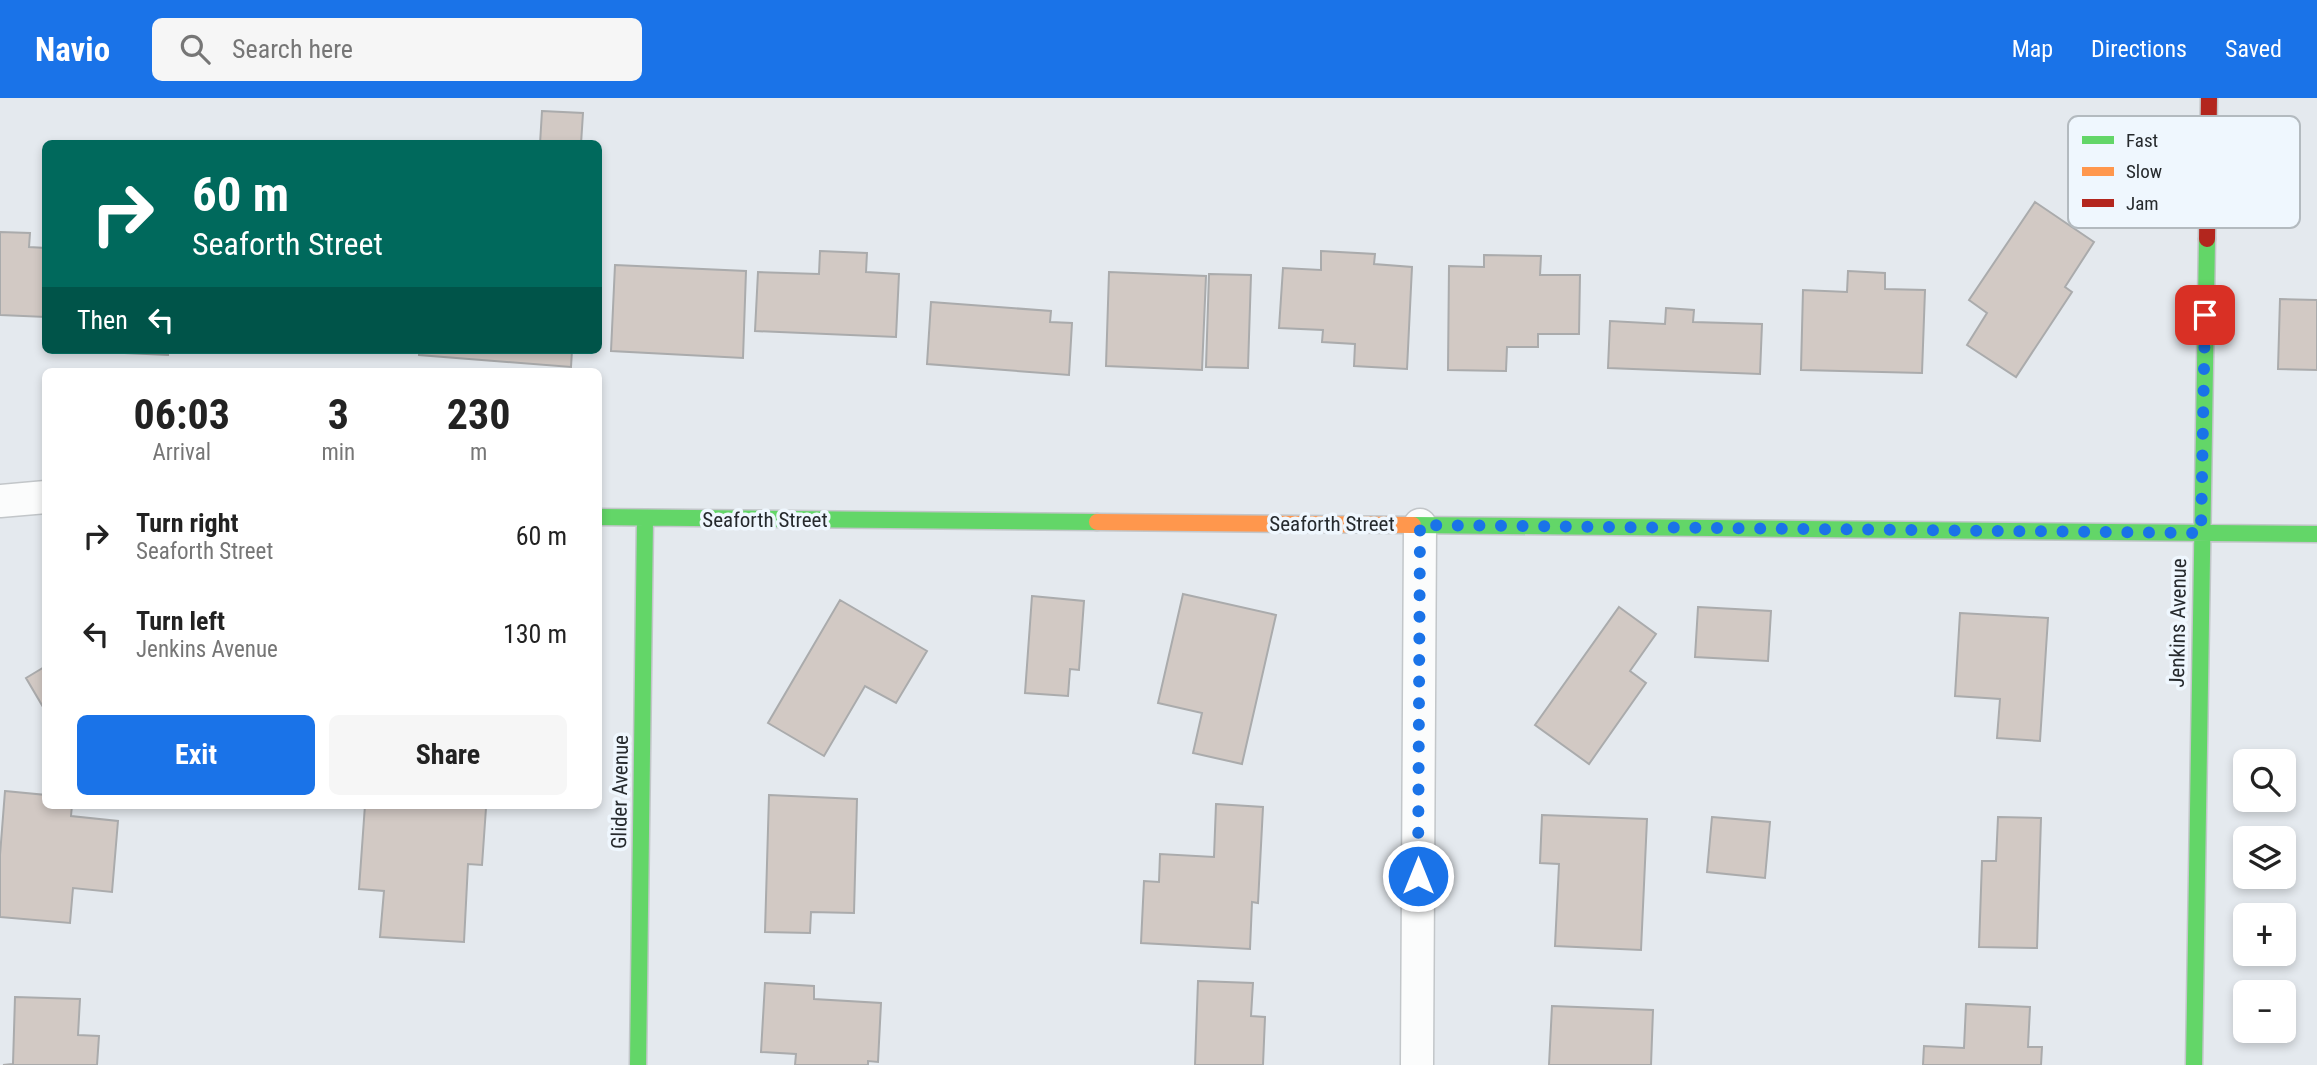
<!DOCTYPE html>
<meta charset="utf-8">
<style>
body{margin:0;font-family:"Roboto Condensed",sans-serif;background:#f6f6f6;color:#222;height:100vh;display:flex;flex-direction:column;font-size:26px;white-space:nowrap}
*{box-sizing:border-box;margin:0}
p{font-size:23px;color:#767676}
.icon{flex:none;width:38px;height:38px;fill:none;stroke:currentColor;stroke-width:2;stroke-linecap:round;stroke-linejoin:round}
.map{position:relative;flex:1;overflow:hidden}
.drawer{position:absolute;left:42px;top:270px;width:560px;height:441px;display:flex;flex-direction:column;background:#fff;border-radius:10px;box-shadow:0 4px 10px #0003}
.drawer>*{flex:none}
.banner{position:absolute;left:42px;top:42px;width:560px;height:214px;border-radius:10px;box-shadow:0 4px 10px #0003;background:#00695c;color:#fff;overflow:hidden}
.fabs{position:absolute;left:2233px;top:651px;display:grid;gap:14px}
.fabs a{display:grid;place-items:center;width:63px;height:63px;border-radius:10px;background:#fff;box-shadow:0 4px 10px #0003;font-size:35px}
.pin{position:absolute;display:grid;place-items:center;width:60px;height:60px;color:#fff;margin:-30px;border-radius:14px;box-shadow:0 4px 10px #0006}
.me{position:absolute;width:77px;margin:-38px;rotate:0deg;stroke-linejoin:round;filter:drop-shadow(0 0 5px #0008)}
.turn{display:flex;align-items:center;gap:24px;height:147px;padding:0 35px;font-size:32px}
.turn .icon{width:91px;height:91px;stroke-width:2.5}
.turn b{display:block;font-size:49px;line-height:60px}
.then{display:flex;align-items:center;height:66px;padding:0 35px;background:#0003;gap:14px;font-size:26px}
.eta{display:flex;justify-content:space-evenly;align-items:center;height:119px;text-align:center}
.eta b{font-size:42px;font-weight:700;line-height:49px}
.action{display:flex;gap:14px;margin-top:auto;padding:14px 35px}
.action a{flex:1;height:80px;border-radius:10px;background:#1a73e8;color:#fff;font-size:28px;font-weight:700;line-height:80px;text-align:center}
.action a+a{background:#f6f6f6;color:#222}
ul{padding:0;list-style:none}
li{display:flex;align-items:center;gap:21px;height:98px;padding:0 35px}
li div{flex:1}
li b{display:block;font-size:26px}
li em{font-style:normal}
header{display:flex;align-items:center;gap:42px;box-sizing:border-box;height:98px;padding:0 35px;background:#1a73e8;color:#fff}
header strong{font-size:33px}
nav{display:flex;gap:38px;margin-inline-start:auto;font-size:24px}
.search{width:490px;height:63px;background:#f6f6f6;display:flex;align-items:center;gap:18px;box-sizing:border-box;padding:0 24px;border-radius:10px;color:#767676;font-size:26px}
.map>svg:first-child{display:block}
</style>
<header>
<strong>Navio</strong>
<div class="search"><svg class="icon" aria-label="search" viewBox="0 0 24 24"><circle cx="10" cy="10" r="6"/><path d="M15 15l6 6"/></svg>Search here</div>
<nav><a>Map</a><a>Directions</a><a>Saved</a></nav>
</header>
<div class="map">
<svg width="2317" height="967" viewBox="0 0 2317 967">
<rect width="100%" height="100%" fill="#e4e9ee"/>
<path fill="#d2c9c4" stroke="#aaabac" stroke-width="2" d="M 542,13 L 583,15 L 581,46 L 540,46 Z
M 2035,104 L 2094,144 L 2065,189 L 2072,194 L 2016,279 L 1967,247 L 1987,215 L 1969,202 Z
M 0,134 L 30,135 L 29,149 L 46,150 L 46,219 L 0,217 Z
M 820,153 L 867,155 L 866,174 L 899,176 L 896,239 L 755,233 L 758,174 L 819,176 Z
M 1321,153 L 1375,156 L 1374,166 L 1412,169 L 1407,271 L 1354,268 L 1355,246 L 1322,244 L 1323,232 L 1279,230 L 1283,170 L 1321,172 Z
M 1484,157 L 1541,158 L 1540,177 L 1580,177 L 1579,236 L 1538,236 L 1538,249 L 1507,249 L 1506,273 L 1448,272 L 1449,168 L 1484,169 Z
M 615,167 L 746,173 L 743,260 L 611,253 Z
M 1848,173 L 1885,175 L 1885,191 L 1925,192 L 1922,275 L 1801,272 L 1803,192 L 1847,194 Z
M 1109,174 L 1206,178 L 1202,272 L 1106,268 Z
M 1209,176 L 1251,177 L 1248,270 L 1206,269 Z
M 2280,201 L 2317,202 L 2317,272 L 2278,271 Z
M 931,204 L 1051,213 L 1050,224 L 1072,225 L 1069,277 L 927,266 Z
M 1666,210 L 1694,212 L 1693,224 L 1762,226 L 1760,276 L 1608,270 L 1610,223 L 1665,226 Z
M 103,252 L 168,252 L 168,257 L 103,254 Z
M 419,252 L 572,252 L 571,269 L 419,257 Z
M 1183,496 L 1276,517 L 1242,666 L 1193,655 L 1202,615 L 1158,605 Z
M 1032,498 L 1084,503 L 1079,572 L 1070,571 L 1068,598 L 1025,595 Z
M 840,502 L 927,553 L 896,605 L 865,588 L 824,658 L 768,625 Z
M 1619,509 L 1656,536 L 1630,573 L 1646,585 L 1589,666 L 1535,627 Z
M 1698,509 L 1771,513 L 1768,563 L 1695,559 Z
M 1960,515 L 2048,520 L 2040,643 L 1997,640 L 2000,601 L 1955,598 Z
M 46,568 L 46,614 L 26,580 Z
M 5,693 L 46,697 L 46,707 L 72,707 L 71,718 L 118,723 L 112,794 L 73,790 L 70,825 L 0,819 L 0,757 Z
M 769,697 L 857,701 L 854,815 L 811,814 L 810,835 L 765,834 Z
M 1216,706 L 1263,709 L 1258,805 L 1252,804 L 1250,851 L 1141,845 L 1144,783 L 1159,784 L 1160,756 L 1214,759 Z
M 365,707 L 436,707 L 486,710 L 482,767 L 468,766 L 464,844 L 380,839 L 384,793 L 359,791 Z
M 1542,717 L 1647,721 L 1641,852 L 1555,848 L 1559,766 L 1540,765 Z
M 1712,719 L 1770,724 L 1765,780 L 1707,774 Z
M 1998,719 L 2041,720 L 2037,850 L 1979,849 L 1982,763 L 1996,763 Z
M 1198,883 L 1253,885 L 1251,918 L 1265,919 L 1263,967 L 1195,967 Z
M 765,885 L 814,888 L 814,901 L 881,905 L 878,964 L 868,963 L 868,967 L 795,967 L 796,956 L 761,954 Z
M 15,899 L 80,901 L 78,937 L 99,938 L 97,967 L 3,967 L 13,966 Z
M 1966,906 L 2030,909 L 2028,949 L 2042,949 L 2041,967 L 1923,967 L 1924,948 L 1964,950 Z
M 1552,908 L 1653,912 L 1651,967 L 1549,967 Z"/>
<g fill="none" stroke-linecap="round" stroke-linejoin="round">
<defs>
<path id="street" d="M 0,403 L 46,399
M 1417,967 L 1420,427"/>
<path id="fast" d="M 598,419 L 1097,424
M 1413,427 L 2317,436
M 638,967 L 645,421
M 2194,967 L 2207,141"/>
<path id="slow" d="M 1097,424 L 1413,427"/>
<path id="jam" d="M 2207,141 L 2209,0"/>
</defs>
<use href="#street" stroke="#c2c6c9" stroke-width="35"/>
<use href="#fast" stroke="#c2c6c9" stroke-width="19"/>
<use href="#slow" stroke="#c2c6c9" stroke-width="19"/>
<use href="#jam" stroke="#c2c6c9" stroke-width="19"/>
<use href="#street" stroke="#fbfcfc" stroke-width="32"/>
<use href="#fast" stroke="#63d668" stroke-width="16"/>
<use href="#slow" stroke="#ff974d" stroke-width="16"/>
<use href="#jam" stroke="#b3261e" stroke-width="16"/>
</g>
<g fill="none" stroke-linecap="round" stroke-linejoin="round">
<path stroke="#1a73e8" stroke-width="12" stroke-dasharray="0 21.6" d="M 1418,778 L 1420,427 L 2201,435 L 2205,217"/>
</g>
<g text-anchor="middle" stroke-width="7" stroke-linejoin="round" paint-order="stroke">
<g font-size="21" fill="#262a2d" stroke="#eff7fe">
<text x="765" y="429">Seaforth Street</text>
<text x="1332" y="433">Seaforth Street</text>
<text transform="translate(2178 525) rotate(-89)" y="7">Jenkins Avenue</text>
<text transform="translate(620 694) rotate(-89)" y="7">Glider Avenue</text>
</g>
</g>
<rect x="2068" y="18" width="232" height="112" rx="10" fill="#eff7fe" stroke="#b3babf" stroke-width="2"/>
<rect x="2082" y="38" width="32" height="8" fill="#63d668"/>
<rect x="2082" y="69" width="32" height="9" fill="#ff974d"/>
<rect x="2082" y="101" width="32" height="8" fill="#b3261e"/>
<g font-size="19" fill="#262a2d">
<text x="2126" y="49">Fast</text>
<text x="2126" y="80">Slow</text>
<text x="2126" y="112">Jam</text>
</g>
</svg>
<div class="fabs">
<a><svg class="icon" aria-label="search" viewBox="0 0 24 24"><circle cx="10" cy="10" r="6"/><path d="M15 15l6 6"/></svg></a>
<a><svg class="icon" aria-label="layers" viewBox="0 0 24 24"><path d="M12 4l9 5-9 5-9-5zM3 14l9 5 9-5"/></svg></a>
<a>+</a>
<a>−</a>
</div>
<div class="pin" style="left:2205px;top:217px;background:#d93025"><svg class="icon" aria-label="arrive" viewBox="0 0 24 24"><path d="M6 21V4h12l-3 4 3 4H6"/></svg></div>
<svg class="me" style="left:1418px;top:778px" viewBox="-20 -20 40 40"><circle r="17" fill="#1a73e8" stroke="#fff" stroke-width="3"/><path d="M0-11L8 9 0 5-8 9z" fill="#fff"/></svg>
<div class="banner">
<div class="turn"><svg class="icon" aria-label="right" viewBox="0 0 24 24"><path d="M7 20v-9h11M14 6l5 5-5 5"/></svg><div><b>60 m</b>Seaforth Street</div></div>
<div class="then">Then<svg class="icon" aria-label="left" viewBox="0 0 24 24"><path d="M17 20v-9H6M10 6l-5 5 5 5"/></svg></div>
</div>
<section class="drawer">
<div class="eta">
<div><b>06:03</b><p>Arrival</p></div>
<div><b>3</b><p>min</p></div>
<div><b>230</b><p>m</p></div>
</div>
<ul>
<li><svg class="icon" aria-label="right" viewBox="0 0 24 24"><path d="M7 20v-9h11M14 6l5 5-5 5"/></svg><div><b>Turn right</b><p>Seaforth Street</p></div><em>60 m</em></li>
<li><svg class="icon" aria-label="left" viewBox="0 0 24 24"><path d="M17 20v-9H6M10 6l-5 5 5 5"/></svg><div><b>Turn left</b><p>Jenkins Avenue</p></div><em>130 m</em></li>
</ul>
<div class="action"><a>Exit</a><a>Share</a></div>
</section>
</div>
